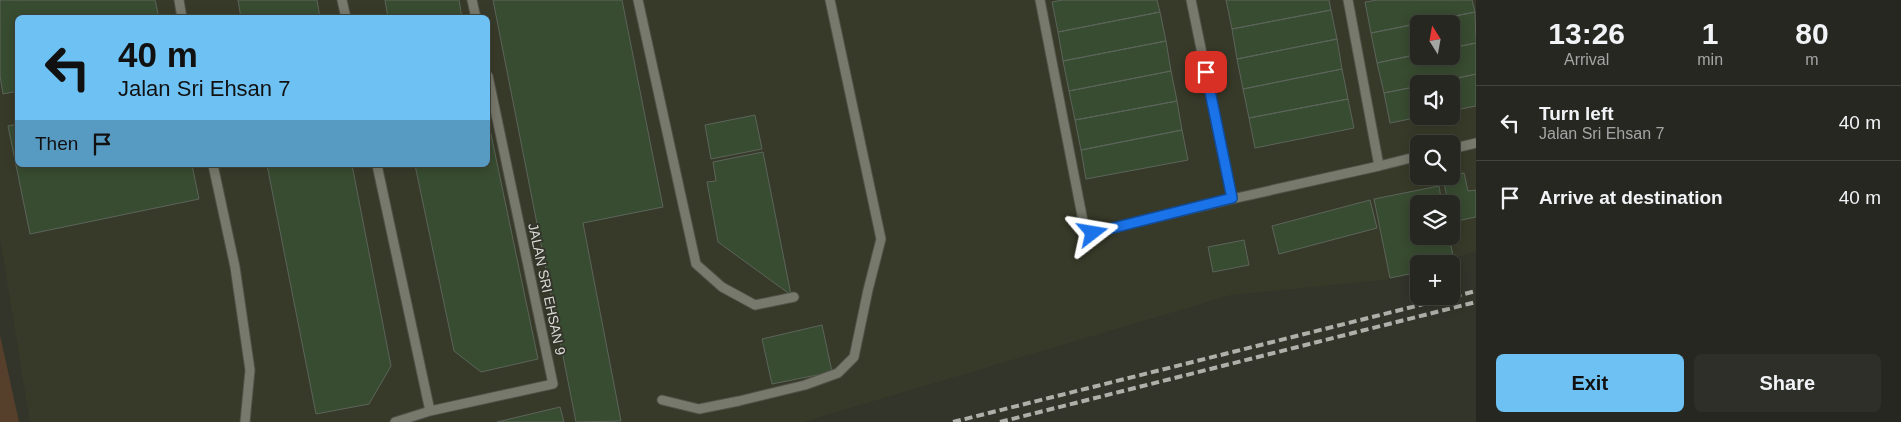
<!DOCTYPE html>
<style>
body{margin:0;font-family:Arial,sans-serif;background:#2e2f29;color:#f1f3f6;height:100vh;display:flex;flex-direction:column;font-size:19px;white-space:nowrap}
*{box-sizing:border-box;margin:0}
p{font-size:16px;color:#a4a5a5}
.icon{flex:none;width:28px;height:28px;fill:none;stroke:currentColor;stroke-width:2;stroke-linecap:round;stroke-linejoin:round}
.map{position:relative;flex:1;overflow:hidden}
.sheet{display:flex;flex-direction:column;background:#262720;width:425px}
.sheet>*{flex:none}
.guide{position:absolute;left:15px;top:15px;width:475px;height:152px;border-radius:8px;box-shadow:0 2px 12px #0003,0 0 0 1px #42443e;background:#6ec2f3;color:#111;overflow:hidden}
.needle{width:32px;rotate:349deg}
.buttons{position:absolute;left:1410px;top:15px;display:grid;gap:10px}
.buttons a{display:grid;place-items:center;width:50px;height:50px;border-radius:8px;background:#262720;box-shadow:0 2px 12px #0003,0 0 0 1px #42443e;font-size:25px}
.pin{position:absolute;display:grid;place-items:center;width:42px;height:42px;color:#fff;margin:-21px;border-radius:10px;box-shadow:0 2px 8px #0006}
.me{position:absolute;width:55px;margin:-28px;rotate:76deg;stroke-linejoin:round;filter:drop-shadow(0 0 4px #0008)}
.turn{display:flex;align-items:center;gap:18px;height:105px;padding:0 20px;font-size:22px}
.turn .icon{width:65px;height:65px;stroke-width:2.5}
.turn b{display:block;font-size:35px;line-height:42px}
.then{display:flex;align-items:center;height:48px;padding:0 20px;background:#0003;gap:10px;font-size:19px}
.eta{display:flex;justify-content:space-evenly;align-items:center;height:85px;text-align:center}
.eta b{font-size:30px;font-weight:800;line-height:35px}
.button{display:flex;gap:10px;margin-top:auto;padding:10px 20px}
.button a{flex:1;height:58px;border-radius:8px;background:#6ec2f3;color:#111;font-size:20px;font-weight:800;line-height:58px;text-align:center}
.button a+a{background:#2e2f29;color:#f1f3f6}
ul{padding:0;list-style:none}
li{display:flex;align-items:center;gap:15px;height:75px;padding:0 20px;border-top:1px solid #42443e}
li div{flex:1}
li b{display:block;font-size:19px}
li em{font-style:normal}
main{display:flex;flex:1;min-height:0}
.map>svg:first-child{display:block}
</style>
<main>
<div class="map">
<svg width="1476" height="422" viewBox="0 0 1476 422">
<rect width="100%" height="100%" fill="#33342a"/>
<path fill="#383a29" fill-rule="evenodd" d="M 0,0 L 1476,0 L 1476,251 L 1436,264 L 1419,264 L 1419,269 L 1384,280 L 1231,295 L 803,422 L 30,422 L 0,239 ZM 18,18 L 488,18 L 488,165 L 18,165 ZM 1419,24 L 1451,24 L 1451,56 L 1419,56 ZM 1419,84 L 1451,84 L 1451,116 L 1419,116 ZM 1419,144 L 1451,144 L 1451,176 L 1419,176 ZM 1419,204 L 1451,204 L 1451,236 L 1419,236 Z"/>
<path fill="#56402c" d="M 0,335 L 19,422 L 0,422 Z"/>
<path fill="#384c31" stroke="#5c645a" d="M 0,0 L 155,0 L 159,18 L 18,18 L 18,91 L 3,94 L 0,76 Z
M 238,0 L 317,0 L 320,18 L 241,18 Z
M 385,0 L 459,0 L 462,18 L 388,18 Z
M 493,0 L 622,0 L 663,207 L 583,223 L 621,421 L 576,422 Z
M 1062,0 L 1157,0 L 1160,12 L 1058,32 L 1052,2 Z
M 1226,0 L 1329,0 L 1331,10 L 1232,29 Z
M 1377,0 L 1472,0 L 1475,12 L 1371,33 L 1365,2 Z
M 1331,10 L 1337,39 L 1237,59 L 1232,29 Z
M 1160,12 L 1166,41 L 1063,61 L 1058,32 Z
M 1475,12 L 1476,43 L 1451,48 L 1451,24 L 1419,24 L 1419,54 L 1377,63 L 1371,33 Z
M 1337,39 L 1342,69 L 1243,89 L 1237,59 Z
M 1166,41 L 1171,71 L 1069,91 L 1063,61 Z
M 1476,43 L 1476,74 L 1430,84 L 1419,84 L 1419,86 L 1384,93 L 1377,63 L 1419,54 L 1419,56 L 1451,56 L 1451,48 Z
M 1342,69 L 1348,99 L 1249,118 L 1243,89 Z
M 1171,71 L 1177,101 L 1075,120 L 1069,91 Z
M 1476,74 L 1476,106 L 1451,111 L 1451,84 L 1430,84 Z
M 1419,86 L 1419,116 L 1425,116 L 1390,123 L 1384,93 Z
M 1348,99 L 1354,128 L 1255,148 L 1249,118 Z
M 1177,101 L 1182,130 L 1081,150 L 1075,120 Z
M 755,115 L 762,149 L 711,159 L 705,125 Z
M 488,120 L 538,359 L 481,372 L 454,351 L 415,165 L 488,165 Z
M 18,124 L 18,165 L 192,165 L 199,199 L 30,234 L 8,126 Z
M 1182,130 L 1188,160 L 1086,179 L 1081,150 Z
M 763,152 L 791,295 L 718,242 L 707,182 L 716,181 L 713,162 Z
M 267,165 L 352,165 L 391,366 L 369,404 L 316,414 Z
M 1464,173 L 1468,191 L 1476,190 L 1476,217 L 1452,222 L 1451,204 L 1448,204 L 1443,177 Z
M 1439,186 L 1442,204 L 1419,204 L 1419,236 L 1449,236 L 1455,265 L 1419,264 L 1419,272 L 1390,278 L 1374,199 Z
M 1370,200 L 1377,228 L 1279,254 L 1272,226 Z
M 1244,240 L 1249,265 L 1213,272 L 1208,247 Z
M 822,325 L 832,372 L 772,384 L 762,339 Z
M 560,407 L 564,422 L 497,422 Z"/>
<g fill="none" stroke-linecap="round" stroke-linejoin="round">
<defs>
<path id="service" d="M 179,0 L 182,18
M 342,0 L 346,18
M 472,0 L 476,18
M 638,0 L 696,264 L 722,287 L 755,305 L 794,297
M 1040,0 L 1084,226 L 1093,233 L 1232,199 L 1379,166
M 1191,0 L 1232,199
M 1348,0 L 1379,166 L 1419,156
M 1451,149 L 1476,143
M 213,165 L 235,267 L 250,370 L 245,422
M 377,165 L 430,411 L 395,422
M 662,400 L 699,409 L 739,401 L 805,385 L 838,373 L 854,357 L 868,290 L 881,239 L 830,0
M 430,411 L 553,384 L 488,76"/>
</defs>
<use href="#service" stroke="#515249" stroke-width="11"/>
<use href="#service" stroke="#77796c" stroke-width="9"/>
<path stroke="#afb0a9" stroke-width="4" stroke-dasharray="8 4" stroke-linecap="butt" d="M 953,422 L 1476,291
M 1000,422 L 1476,302"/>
</g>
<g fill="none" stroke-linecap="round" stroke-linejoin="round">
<defs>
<path id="route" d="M 1093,233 L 1232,198 L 1206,72"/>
</defs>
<use href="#route" stroke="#114b97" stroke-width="12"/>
<use href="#route" stroke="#1a73e8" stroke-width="9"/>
</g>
<g text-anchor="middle" stroke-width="4" stroke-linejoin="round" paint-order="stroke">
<g font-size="14" fill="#dbdcd6" stroke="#33342a">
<text transform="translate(547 289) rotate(78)" y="5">JALAN SRI EHSAN 9</text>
</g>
</g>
</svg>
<div class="buttons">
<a><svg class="needle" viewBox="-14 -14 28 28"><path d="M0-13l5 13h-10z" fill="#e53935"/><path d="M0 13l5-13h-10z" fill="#a4a5a5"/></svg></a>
<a><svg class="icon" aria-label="sound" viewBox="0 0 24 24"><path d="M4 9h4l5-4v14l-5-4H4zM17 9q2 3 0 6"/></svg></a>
<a><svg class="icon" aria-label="search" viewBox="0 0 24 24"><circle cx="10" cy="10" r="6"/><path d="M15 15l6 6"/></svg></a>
<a><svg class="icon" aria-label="layers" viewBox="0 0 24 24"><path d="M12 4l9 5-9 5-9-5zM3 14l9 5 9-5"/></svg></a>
<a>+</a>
</div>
<div class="pin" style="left:1206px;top:72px;background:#d93025"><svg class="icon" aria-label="arrive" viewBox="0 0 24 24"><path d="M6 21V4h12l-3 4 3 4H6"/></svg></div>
<svg class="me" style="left:1093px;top:233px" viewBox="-20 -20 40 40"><path d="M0-17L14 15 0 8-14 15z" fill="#1a73e8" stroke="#fff" stroke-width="4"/></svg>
<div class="guide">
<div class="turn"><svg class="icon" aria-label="left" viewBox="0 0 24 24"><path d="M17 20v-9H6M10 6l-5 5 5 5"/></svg><div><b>40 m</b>Jalan Sri Ehsan 7</div></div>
<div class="then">Then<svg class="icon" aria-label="arrive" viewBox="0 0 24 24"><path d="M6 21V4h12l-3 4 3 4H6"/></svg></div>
</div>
</div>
<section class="sheet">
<div class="eta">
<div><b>13:26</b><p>Arrival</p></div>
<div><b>1</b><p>min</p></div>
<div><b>80</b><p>m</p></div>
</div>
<ul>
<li><svg class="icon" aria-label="left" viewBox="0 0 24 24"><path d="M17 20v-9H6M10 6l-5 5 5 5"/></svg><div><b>Turn left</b><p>Jalan Sri Ehsan 7</p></div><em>40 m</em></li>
<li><svg class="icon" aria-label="arrive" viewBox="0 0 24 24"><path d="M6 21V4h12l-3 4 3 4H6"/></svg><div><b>Arrive at destination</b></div><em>40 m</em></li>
</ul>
<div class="button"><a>Exit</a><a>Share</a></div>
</section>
</main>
